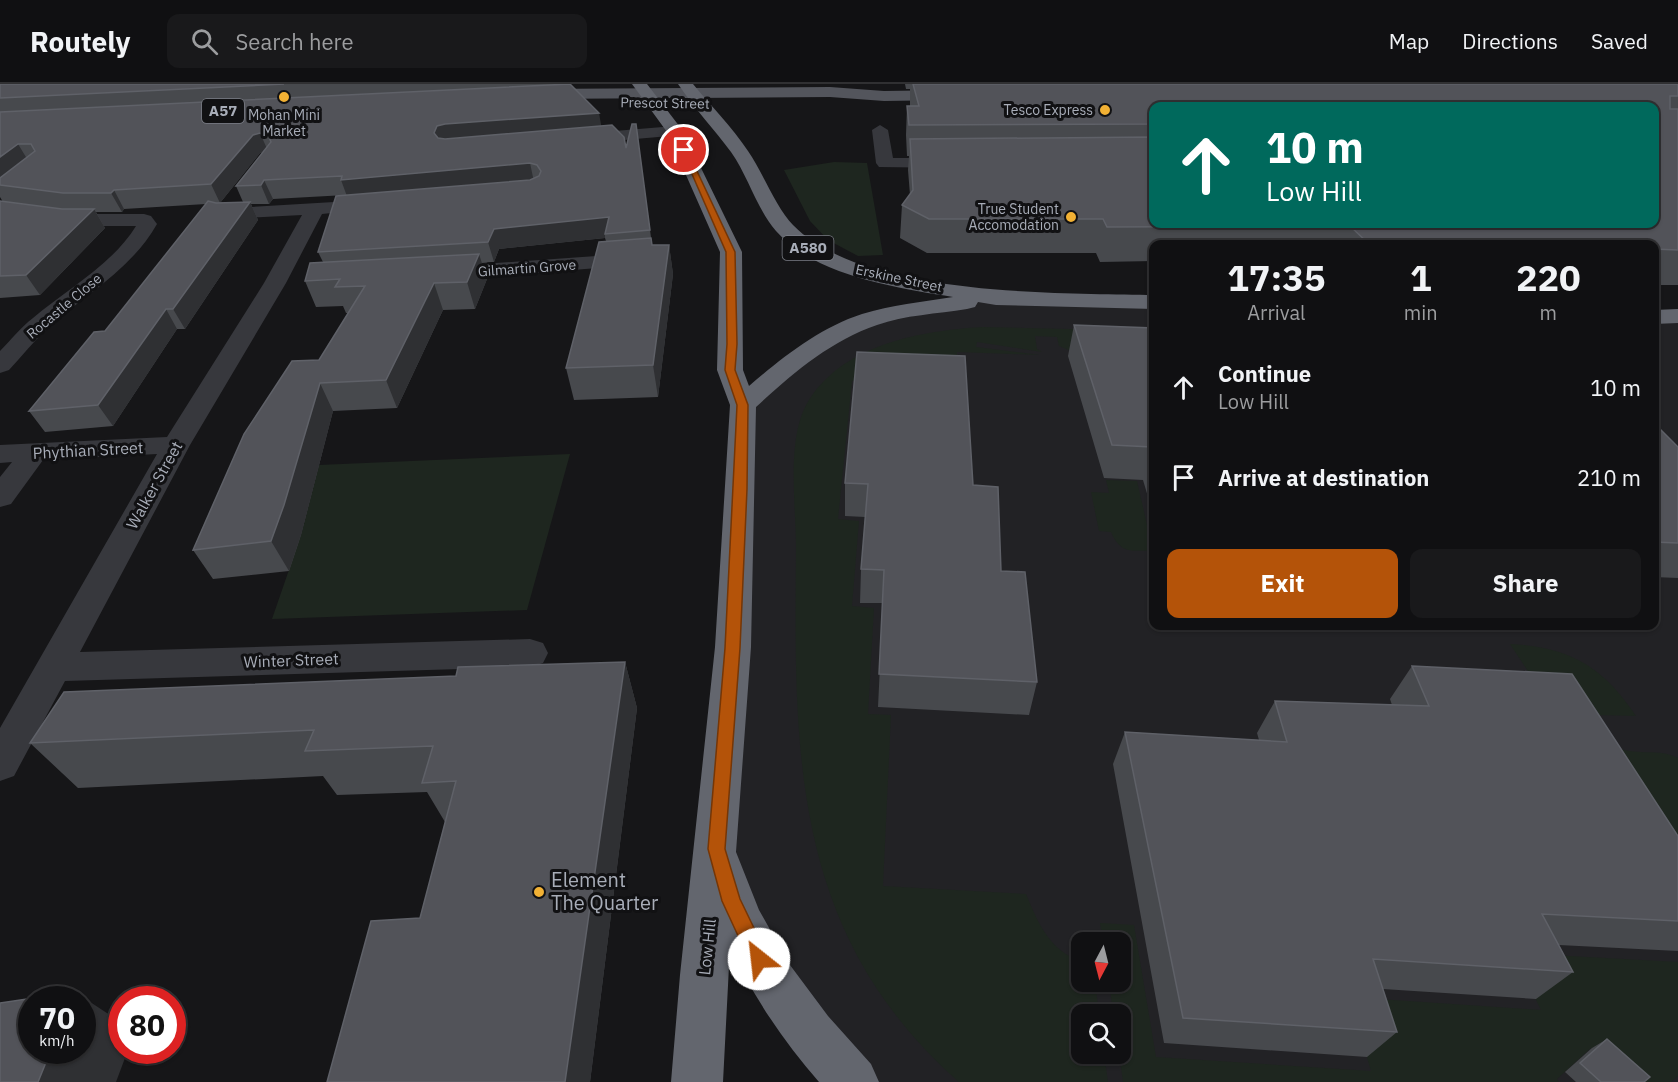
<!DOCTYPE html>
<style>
body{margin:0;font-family:"IBM Plex Sans",sans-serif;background:#19191b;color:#f1f3f6;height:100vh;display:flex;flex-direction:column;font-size:22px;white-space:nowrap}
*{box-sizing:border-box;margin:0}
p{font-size:20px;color:#9c9d9f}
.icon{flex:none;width:33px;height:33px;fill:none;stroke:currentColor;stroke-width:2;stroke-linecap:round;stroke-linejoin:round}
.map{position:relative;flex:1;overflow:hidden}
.side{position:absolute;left:1149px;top:156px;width:510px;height:390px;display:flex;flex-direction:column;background:#101012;border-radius:12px;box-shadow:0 2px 4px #0004,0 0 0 2px #303032}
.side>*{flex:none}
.banner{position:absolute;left:1149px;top:18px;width:510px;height:126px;border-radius:12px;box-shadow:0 2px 4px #0004,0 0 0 2px #303032;background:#00695c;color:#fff;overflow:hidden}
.needle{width:39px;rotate:187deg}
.fabs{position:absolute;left:1071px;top:848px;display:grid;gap:12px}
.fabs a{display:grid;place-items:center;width:60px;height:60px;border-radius:12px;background:#101012;box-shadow:0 2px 4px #0004,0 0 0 2px #303032;font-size:30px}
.speed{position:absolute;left:18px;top:902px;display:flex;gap:12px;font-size:30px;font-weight:700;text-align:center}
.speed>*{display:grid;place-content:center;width:78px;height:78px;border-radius:50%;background:#101012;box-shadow:0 2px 4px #0004,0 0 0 2px #303032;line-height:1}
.speed small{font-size:15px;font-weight:400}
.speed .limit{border:9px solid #d22;background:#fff;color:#111}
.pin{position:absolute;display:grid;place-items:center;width:51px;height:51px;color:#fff;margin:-26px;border:3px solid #fff;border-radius:50%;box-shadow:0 2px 6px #0007}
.me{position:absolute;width:66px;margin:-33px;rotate:331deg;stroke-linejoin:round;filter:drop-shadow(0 0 4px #0008)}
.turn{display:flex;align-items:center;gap:21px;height:126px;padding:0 18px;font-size:27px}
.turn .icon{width:78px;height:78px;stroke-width:2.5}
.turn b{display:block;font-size:42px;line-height:51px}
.eta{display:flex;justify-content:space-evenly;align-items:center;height:102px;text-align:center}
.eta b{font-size:36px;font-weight:700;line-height:42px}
.cta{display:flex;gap:12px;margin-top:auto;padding:12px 18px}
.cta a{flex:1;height:69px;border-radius:12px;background:#b45309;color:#fff;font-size:24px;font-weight:700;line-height:69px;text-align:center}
.cta a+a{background:#19191b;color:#f1f3f6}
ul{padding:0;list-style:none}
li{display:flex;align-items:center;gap:18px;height:90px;padding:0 18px}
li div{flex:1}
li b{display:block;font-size:22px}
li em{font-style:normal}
header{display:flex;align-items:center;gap:36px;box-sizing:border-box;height:84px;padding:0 30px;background:#101012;border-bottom:2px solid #303032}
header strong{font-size:28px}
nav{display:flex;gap:33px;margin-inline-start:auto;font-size:21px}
.search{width:420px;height:54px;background:#19191b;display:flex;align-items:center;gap:15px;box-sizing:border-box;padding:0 21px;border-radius:12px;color:#9c9d9f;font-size:22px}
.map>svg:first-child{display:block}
</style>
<header>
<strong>Routely</strong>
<div class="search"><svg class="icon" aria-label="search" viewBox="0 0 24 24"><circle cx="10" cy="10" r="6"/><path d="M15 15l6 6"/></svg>Search here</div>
<nav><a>Map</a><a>Directions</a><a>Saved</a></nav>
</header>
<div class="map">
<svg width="1678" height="998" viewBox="0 0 1678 998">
<rect width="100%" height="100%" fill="#161618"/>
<path fill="#222225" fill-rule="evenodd" d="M 996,214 L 1153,218 L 1154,542 L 1654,542 L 1655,233 L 1678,236 L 1678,998 L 853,998 L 731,817 L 743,321 L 839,248 ZM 1082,858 L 1120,858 L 1120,897 L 1082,897 ZM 1082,930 L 1120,930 L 1120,969 L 1082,969 Z"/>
<path fill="#1e261f" d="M 834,78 L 867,79 L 883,171 L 858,172 L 828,156 L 810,137 L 784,86 Z
M 982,243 L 1153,247 L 1076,269 L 1059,262 L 1057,253 L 1035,252 L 1037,265 L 1042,268 L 977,258 L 976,263 L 1041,271 L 957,268 L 957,290 L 852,297 L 838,435 L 859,437 L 852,522 L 874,524 L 868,630 L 891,631 L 883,802 L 1026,810 C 1039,841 1049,865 1081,878 L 1082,897 L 1095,897 L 1099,930 L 1082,930 L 1082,969 L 1104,969 L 1108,998 L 959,998 C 791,850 794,669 796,463 C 796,420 785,349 811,313 C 848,259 922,247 982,243 Z
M 570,370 L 527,526 L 272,535 L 301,451 L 319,381 Z
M 1106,396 L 1137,397 L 1153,467 C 1132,466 1121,471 1111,448 L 1099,447 L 1091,408 L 1109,409 Z
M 1510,560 C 1570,563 1603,583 1636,632 L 1556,630 Z
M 1618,664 C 1638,672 1659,664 1678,674 L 1678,830 Z
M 1100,839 L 1134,841 L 1156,973 L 1371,987 L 1349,913 L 1541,926 L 1513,869 L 1678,878 L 1678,992 L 1671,998 L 1630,998 L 1591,964 L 1557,995 L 1559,998 L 1123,998 L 1119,969 L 1120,930 L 1113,930 L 1109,897 L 1120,897 L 1120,858 L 1103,858 Z"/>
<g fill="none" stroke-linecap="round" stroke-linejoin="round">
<path fill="#37383d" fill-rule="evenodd" d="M 880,41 L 888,46 L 893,74 L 954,74 L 960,75 L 963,79 L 960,83 L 954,84 L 879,83 L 876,79 L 872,46 Z
M 675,42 L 683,47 L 681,51 L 578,60 L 572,59 L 570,55 L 572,51 L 578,50 Z
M 334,118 L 341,120 L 344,124 L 341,128 L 322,130 L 286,199 L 190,361 L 80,568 L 530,555 L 543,559 L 548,569 L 543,579 L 530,583 L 65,597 L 14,692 L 0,697 L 0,644 L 157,370 L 43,376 L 11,420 L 0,423 L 0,393 L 12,378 L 0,379 L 0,361 L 167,353 L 264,199 L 302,131 L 225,135 L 218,133 L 215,129 L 218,125 Z
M 0,121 L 74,130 L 144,130 L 151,132 L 157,140 C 131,186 85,210 47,245 C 33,258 21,273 9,286 L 0,289 L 0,267 C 11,256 21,243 33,234 C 66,206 113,180 136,142 L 74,142 L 0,133 Z
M 639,169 L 647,170 L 650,175 L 647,180 L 439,197 L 431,195 L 428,190 L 431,185 L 439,183 Z"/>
<path fill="#53555c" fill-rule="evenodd" d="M 830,3 L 884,7 L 953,6 L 961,11 L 953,16 L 884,17 L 830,13 L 534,15 L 526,10 L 534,5 Z"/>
<path fill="#63666e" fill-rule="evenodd" d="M 632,0 L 647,0 L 683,47 L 742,168 L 743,286 L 749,302 C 783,273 819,244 862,230 C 891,221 922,218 953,213 C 898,204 815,192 776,147 C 757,125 748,92 731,68 C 714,45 694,24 678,0 L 693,0 C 711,22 732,43 748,67 C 762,87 777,125 793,141 C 863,213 1058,209 1154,211 L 1154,225 L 996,221 L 978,218 L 975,223 L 967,225 C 937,230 905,231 877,241 C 830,257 792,290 756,323 L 751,563 L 736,768 L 759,826 L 790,881 L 828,932 L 871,980 L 879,998 L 819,998 C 783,957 753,912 730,863 L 723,998 L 671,998 L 680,891 L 715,563 L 730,321 L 717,286 L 720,168 L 667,48 Z
M 1678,225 L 1678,239 L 1654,240 L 1654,226 Z"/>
</g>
<path fill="#47494d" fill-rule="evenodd" d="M 0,0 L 559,0 L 601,42 L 626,64 L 636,40 L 652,161 L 669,161 L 673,190 L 658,313 L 574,316 L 566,284 L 606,157 L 605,154 L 499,165 L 494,178 L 482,179 L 487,195 L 475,225 L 443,226 L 397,324 L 333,327 L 301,451 L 289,487 L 213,495 L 193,466 L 319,276 L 348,229 L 346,229 L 343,222 L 316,223 L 305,197 L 323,178 L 318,168 L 346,111 L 273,115 L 269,120 L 251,120 L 258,136 L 185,245 L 177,245 L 113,342 L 45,348 L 29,327 L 105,247 L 206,120 L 124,125 L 122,128 L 96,128 L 105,144 L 40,211 L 0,214 L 0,117 L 3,118 L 0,113 ZM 263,68 L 236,102 L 243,118 L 220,119 L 260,69 Z
M 905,0 L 1678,0 L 1678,201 L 1654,201 L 1654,160 L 1154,160 L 1154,177 L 1100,178 L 1096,169 L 927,169 L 900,154 L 902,121 L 910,111 L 908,86 L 909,72 L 907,72 L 906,51 L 907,22 L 910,22 L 910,5 L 906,5 ZM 1154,22 L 1654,140 L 1154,140 Z
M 1074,241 L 1154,244 L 1154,433 L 1143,396 L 1104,394 L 1068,272 Z
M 1654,339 L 1678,363 L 1678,494 L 1654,493 Z
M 845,399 L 973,401 L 1037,598 L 1029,631 L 878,623 L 883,519 L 860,519 L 861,485 L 865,433 L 845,432 Z
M 625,578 L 637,624 L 590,998 L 327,998 L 420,834 L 445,738 L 427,708 L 337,711 L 323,692 L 78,704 L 30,659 L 456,592 Z
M 1412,582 L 1678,752 L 1678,867 L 1559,861 L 1573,888 L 1536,915 L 1383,905 L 1397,948 L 1367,973 L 1164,959 L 1113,680 L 1125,648 L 1259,656 L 1257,649 L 1275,617 L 1392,621 L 1390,615 Z
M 1607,955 L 1644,998 L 1576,998 L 1565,988 L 1592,964 Z"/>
<path fill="#2f3033" d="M 599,29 L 602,46 L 442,60 L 434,49 L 437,42 L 445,40 Z
M 260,49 L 268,67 L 260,69 L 220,119 L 211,100 L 253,51 Z
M 18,60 L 29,78 L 0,100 L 0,73 Z
M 530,79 L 534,98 L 348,115 L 341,96 Z
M 264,96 L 273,115 L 269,120 L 261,101 Z
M 114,106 L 124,125 L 122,128 L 111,109 Z
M 250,118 L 258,136 L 185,245 L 173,225 Z
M 94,125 L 105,144 L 40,211 L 26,191 Z
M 609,133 L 605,150 L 605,154 L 499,165 L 494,178 L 488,158 L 494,145 Z
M 669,161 L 673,190 L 658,313 L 653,281 Z
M 479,170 L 487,195 L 475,225 L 467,198 Z
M 434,199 L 443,226 L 397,324 L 386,296 Z
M 166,225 L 177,245 L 113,342 L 98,321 Z
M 320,299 L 333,327 L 301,451 L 289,487 L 271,457 Z
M 625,578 L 637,624 L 590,998 L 565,998 Z
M 75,908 L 122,939 L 122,966 L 128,966 L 116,998 L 38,998 L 51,966 L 82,966 L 82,915 L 72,915 Z"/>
<path fill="#525359" stroke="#5f6168" stroke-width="1.5" d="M 0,0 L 284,0 L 0,14 Z
M 570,0 L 599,29 L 445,40 L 437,42 L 434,49 L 438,54 L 445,55 L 612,41 L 624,53 L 626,64 L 632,40 L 636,40 L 650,146 L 605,150 L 609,133 L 494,145 L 488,158 L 318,168 L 336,112 L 530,96 L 539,92 L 541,87 L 537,81 L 530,79 L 341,96 L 342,92 L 264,96 L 261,101 L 236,102 L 271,58 L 268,51 L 260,49 L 253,51 L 211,100 L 114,106 L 111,109 L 63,109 L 0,101 L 0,94 L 35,67 L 31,60 L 18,60 L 0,73 L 0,28 Z
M 913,0 L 1678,0 L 1678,12 L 1670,12 L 1670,25 L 1678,25 L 1678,166 L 1654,165 L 1654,160 L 1369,160 L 1350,142 L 1107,143 L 1103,135 L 929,135 L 902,121 L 913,106 L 910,55 L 1154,53 L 1154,140 L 1654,140 L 1654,22 L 1154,22 L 1154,40 L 909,41 L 907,22 L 919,22 Z
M 0,117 L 62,125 L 94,125 L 26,191 L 0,192 Z
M 208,117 L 216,119 L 250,118 L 173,225 L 166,225 L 98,321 L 29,327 L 94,248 L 105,247 Z
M 651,154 L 652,161 L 669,161 L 653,281 L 566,284 L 599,158 Z
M 479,170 L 467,198 L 434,199 L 386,296 L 320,299 L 284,421 L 271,457 L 193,466 L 244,350 L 292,277 L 319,276 L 365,202 L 335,203 L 340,195 L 305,197 L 310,179 Z
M 1074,241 L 1154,244 L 1154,366 L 1152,363 L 1112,361 Z
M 857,268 L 965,272 L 973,401 L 998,403 L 1001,487 L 1025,488 L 1037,598 L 879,590 L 884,486 L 861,485 L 868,400 L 845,399 Z
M 1654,339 L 1678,363 L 1678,459 L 1654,458 Z
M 625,578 L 565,998 L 327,998 L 371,837 L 420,834 L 456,697 L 422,699 L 433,662 L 305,667 L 314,646 L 30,659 L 64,608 L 456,592 L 458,583 Z
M 1412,582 L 1572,590 L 1678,752 L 1678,837 L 1542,830 L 1573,888 L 1373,875 L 1397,948 L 1183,934 L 1125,648 L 1287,658 L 1275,617 L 1429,622 Z
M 75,908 L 72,915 L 32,915 L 32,966 L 51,966 L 38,998 L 0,998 L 0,919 Z
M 1607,955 L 1650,993 L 1644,998 L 1601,998 L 1580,979 Z"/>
<path fill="#b45309" stroke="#753606" stroke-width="1.5" d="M 681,65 L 687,66 L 735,168 L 737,260 L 735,286 L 748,321 L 747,405 L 740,564 L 725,765 L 740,815 L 769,875 L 766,882 L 759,885 L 752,882 L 722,817 L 708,765 L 725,564 L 737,321 L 725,286 L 727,260 L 726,168 Z"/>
<g fill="#f2b134" stroke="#111113" stroke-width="2">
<circle cx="284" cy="13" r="6"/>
<circle cx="1105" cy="26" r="6"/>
<circle cx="1071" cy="133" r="6"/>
<circle cx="539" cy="808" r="6"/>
</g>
<g text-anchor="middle" stroke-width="6" stroke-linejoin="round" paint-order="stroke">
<g font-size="14" fill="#a8adb8" stroke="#111113">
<text transform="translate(665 19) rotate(1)" y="5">Prescot Street</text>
<text transform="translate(527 184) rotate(-4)" y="5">Gilmartin Grove</text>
<text transform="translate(899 194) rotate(12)" y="5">Erskine Street</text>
<text transform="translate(64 222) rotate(-40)" y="5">Rocastle Close</text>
</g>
<g font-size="14" fill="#a8adb8" stroke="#111113" text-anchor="end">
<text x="1093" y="31">Tesco Express</text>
<text x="284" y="36" text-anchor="middle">Mohan Mini<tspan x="284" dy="16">Market</tspan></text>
<text x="1059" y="130">True Student<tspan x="1059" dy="16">Accomodation</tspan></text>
</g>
<g fill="#111113" stroke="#7b7e86" stroke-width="1.5">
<rect x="202" y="15" width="42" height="24" rx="4.5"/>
<rect x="782.5" y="152" width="51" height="24" rx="4.5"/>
</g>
<g font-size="15" font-weight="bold" fill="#a8adb8">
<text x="223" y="32">A57</text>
<text x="808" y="169">A580</text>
</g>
<g font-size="16" fill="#a8adb8" stroke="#111113">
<text transform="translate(88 366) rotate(-3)" y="6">Phythian Street</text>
<text transform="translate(154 401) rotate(-61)" y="6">Walker Street</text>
<text transform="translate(291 576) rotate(-2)" y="6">Winter Street</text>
<text transform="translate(707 863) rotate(-84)" y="6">Low Hill</text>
</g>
<g font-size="20" fill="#a8adb8" stroke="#111113" text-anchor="start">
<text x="551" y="803">Element<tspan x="551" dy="23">The Quarter</tspan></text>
</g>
</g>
</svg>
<div class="fabs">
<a><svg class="needle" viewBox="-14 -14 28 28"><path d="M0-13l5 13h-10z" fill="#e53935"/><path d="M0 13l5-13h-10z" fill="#9c9d9f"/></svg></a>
<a><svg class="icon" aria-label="search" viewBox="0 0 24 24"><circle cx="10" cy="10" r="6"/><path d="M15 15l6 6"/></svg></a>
</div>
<div class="speed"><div>70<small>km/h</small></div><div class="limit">80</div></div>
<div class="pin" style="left:684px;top:66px;background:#d93025"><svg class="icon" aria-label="arrive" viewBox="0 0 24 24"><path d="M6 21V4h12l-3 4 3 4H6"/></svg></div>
<svg class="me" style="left:759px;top:875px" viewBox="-20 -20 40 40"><circle r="19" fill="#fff"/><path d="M0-13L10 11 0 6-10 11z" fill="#b45309"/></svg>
<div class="banner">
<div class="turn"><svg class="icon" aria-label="ahead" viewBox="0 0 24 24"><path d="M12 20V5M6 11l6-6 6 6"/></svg><div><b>10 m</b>Low Hill</div></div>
</div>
<section class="side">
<div class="eta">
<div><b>17:35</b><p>Arrival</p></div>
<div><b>1</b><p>min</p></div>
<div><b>220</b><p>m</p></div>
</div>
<ul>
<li><svg class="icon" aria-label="ahead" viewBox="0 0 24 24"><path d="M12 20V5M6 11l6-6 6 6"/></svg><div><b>Continue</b><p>Low Hill</p></div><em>10 m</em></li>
<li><svg class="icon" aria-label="arrive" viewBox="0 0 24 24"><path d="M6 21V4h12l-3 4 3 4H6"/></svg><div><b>Arrive at destination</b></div><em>210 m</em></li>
</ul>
<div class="cta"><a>Exit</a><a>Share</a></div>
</section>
</div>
